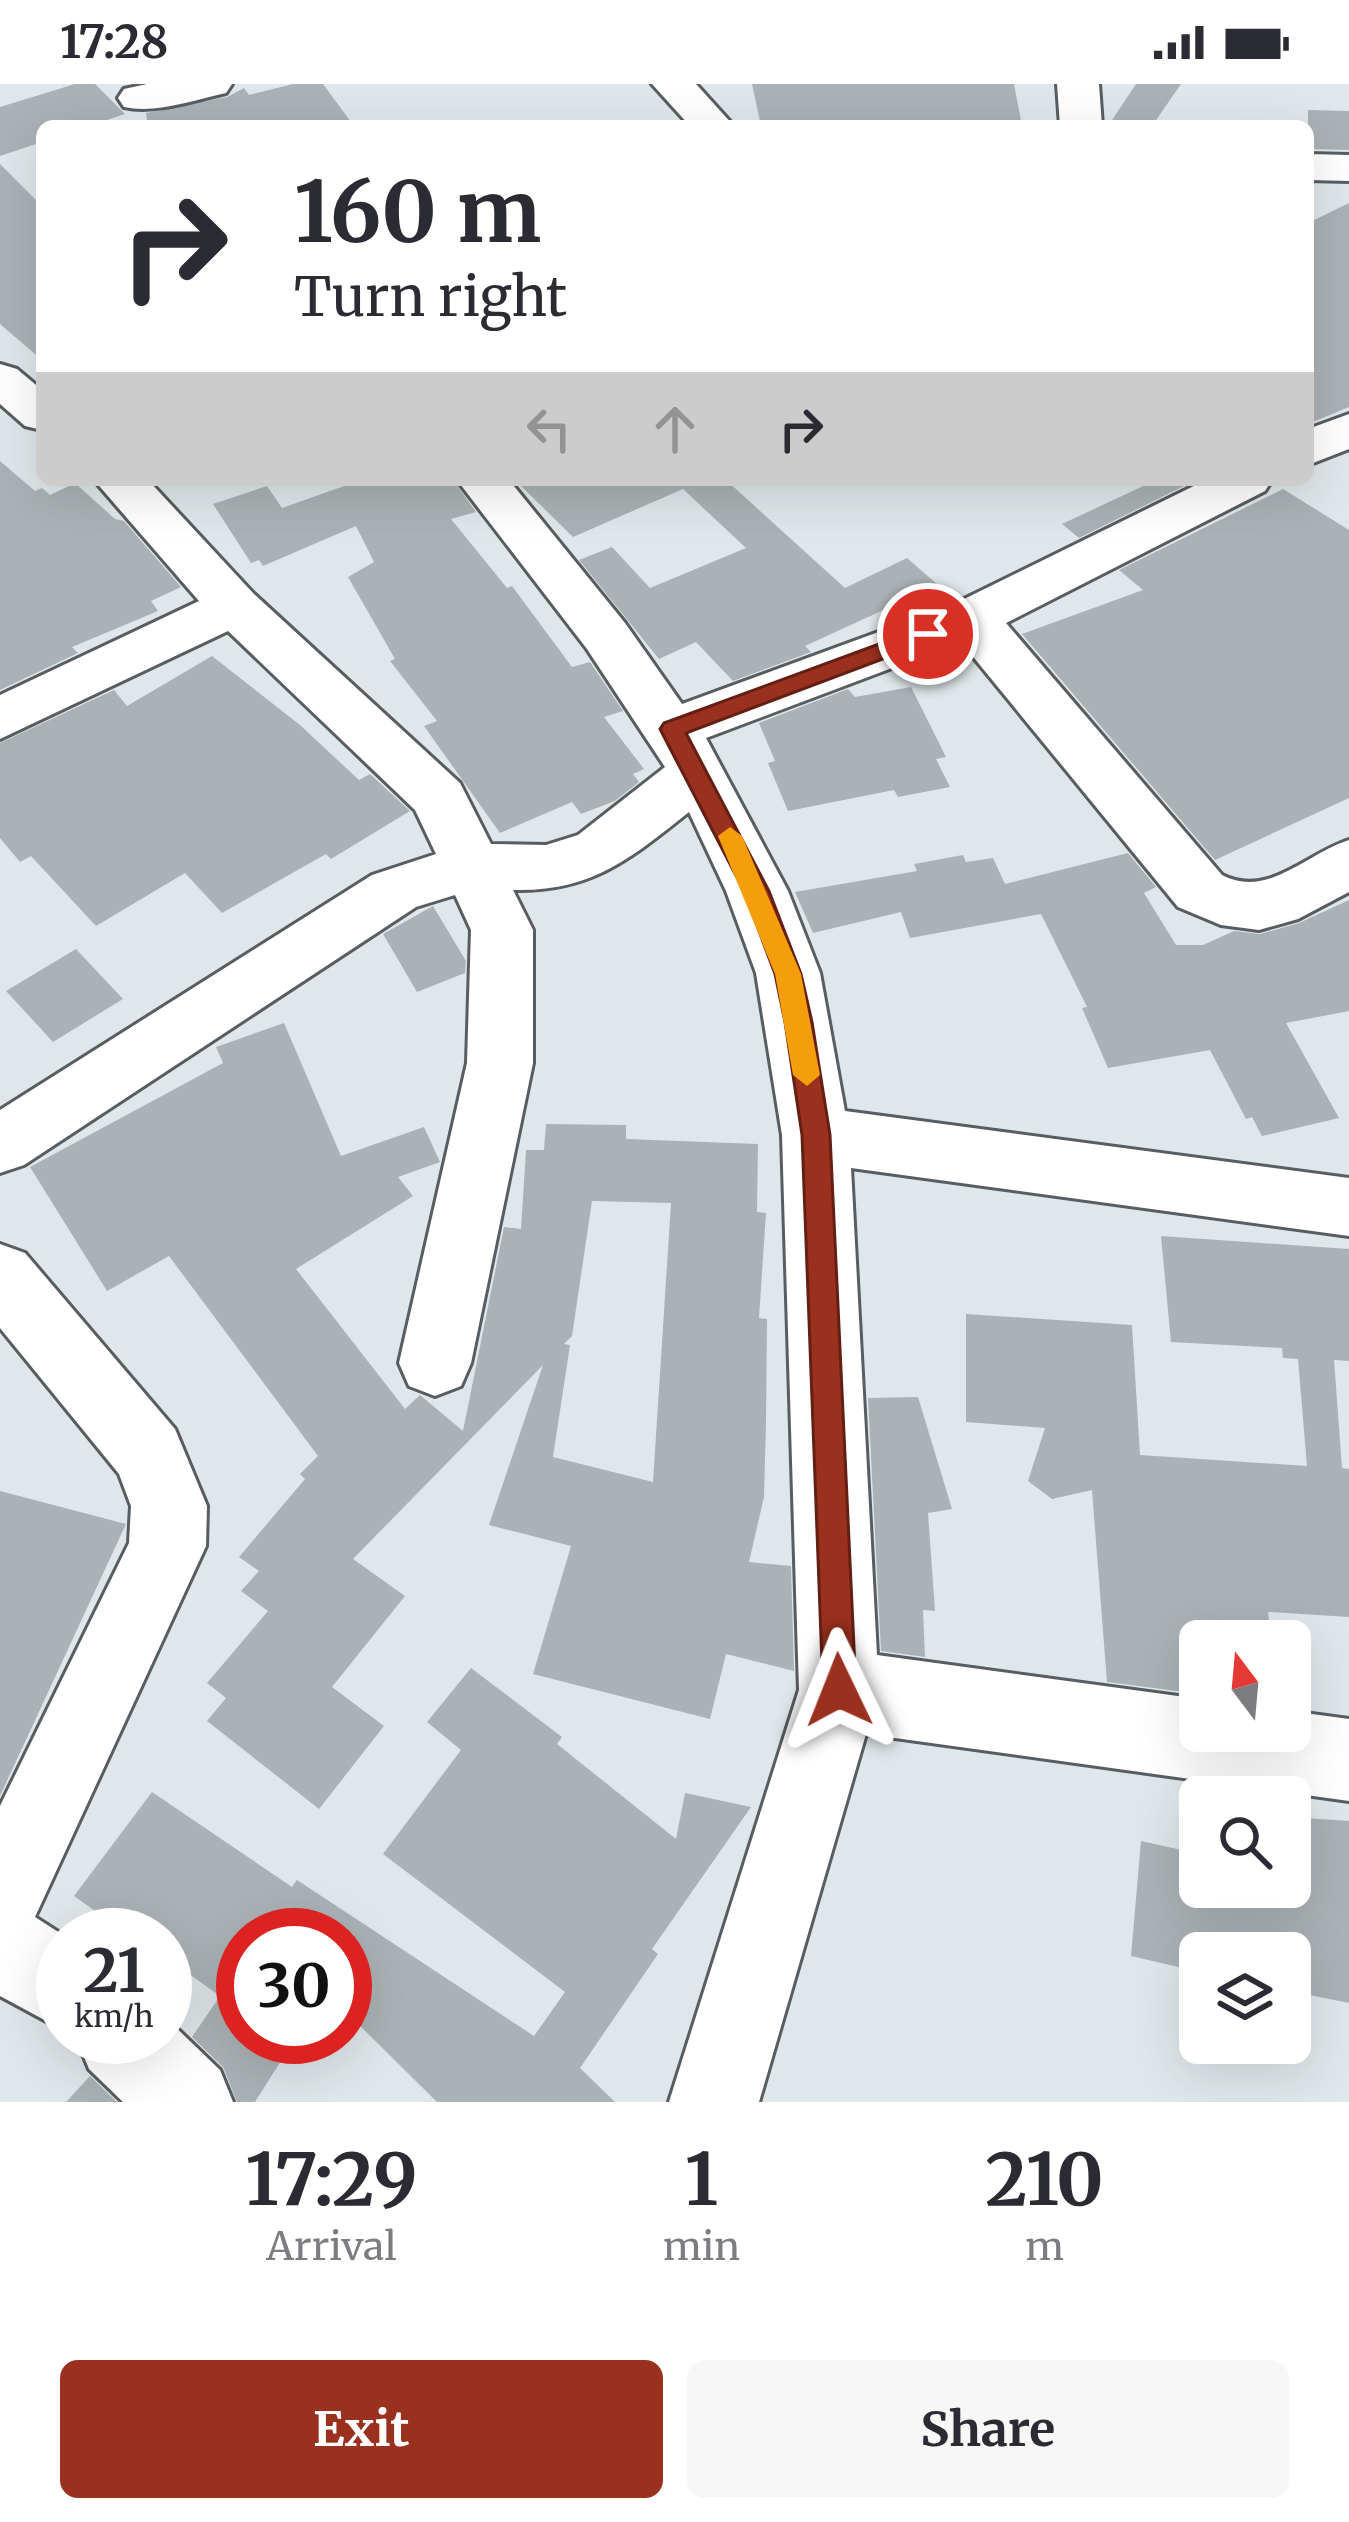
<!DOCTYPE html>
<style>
body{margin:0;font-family:Merriweather,serif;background:#f7f7f7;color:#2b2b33;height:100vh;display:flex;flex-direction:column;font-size:45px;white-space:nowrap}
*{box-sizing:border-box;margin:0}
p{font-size:39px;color:#7c7c81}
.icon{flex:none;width:66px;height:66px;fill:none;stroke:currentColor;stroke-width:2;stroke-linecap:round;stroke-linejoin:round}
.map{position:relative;height:2018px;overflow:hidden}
.side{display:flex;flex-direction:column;background:#fff;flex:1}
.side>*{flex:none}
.guide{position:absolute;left:36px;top:36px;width:1278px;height:366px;border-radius:18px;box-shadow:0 12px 48px #0002;background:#fff;color:#2b2b33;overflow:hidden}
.needle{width:78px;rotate:344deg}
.buttons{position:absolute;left:1179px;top:1536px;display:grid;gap:24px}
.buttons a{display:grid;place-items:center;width:132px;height:132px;border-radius:18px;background:#fff;box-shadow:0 12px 48px #0002;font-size:60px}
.speed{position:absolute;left:36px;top:1824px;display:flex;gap:24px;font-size:60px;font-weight:700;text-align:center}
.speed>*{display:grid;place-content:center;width:156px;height:156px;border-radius:50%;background:#fff;box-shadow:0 12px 48px #0002;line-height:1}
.speed small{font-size:30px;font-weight:400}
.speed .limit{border:18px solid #d22;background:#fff;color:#111}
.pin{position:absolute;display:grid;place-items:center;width:102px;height:102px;color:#fff;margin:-51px;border:6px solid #fff;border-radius:50%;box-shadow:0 3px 12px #0007}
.me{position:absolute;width:132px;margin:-66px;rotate:358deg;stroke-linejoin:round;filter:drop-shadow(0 0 9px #0008)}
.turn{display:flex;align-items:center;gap:42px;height:252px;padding:0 60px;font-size:54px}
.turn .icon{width:156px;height:156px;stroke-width:2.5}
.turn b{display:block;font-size:84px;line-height:102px}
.lanes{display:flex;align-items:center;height:114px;padding:0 60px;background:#0003;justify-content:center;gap:60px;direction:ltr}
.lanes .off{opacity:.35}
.eta{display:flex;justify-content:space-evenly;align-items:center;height:204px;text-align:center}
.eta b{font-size:72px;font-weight:700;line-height:84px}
.button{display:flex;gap:24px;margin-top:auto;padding:24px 60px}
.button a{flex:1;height:138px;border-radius:18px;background:#9a301e;color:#fff;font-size:48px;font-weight:700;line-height:138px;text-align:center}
.button a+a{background:#f7f7f7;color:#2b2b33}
.status{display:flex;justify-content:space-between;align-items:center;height:84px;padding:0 60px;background:#fff;direction:ltr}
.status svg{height:33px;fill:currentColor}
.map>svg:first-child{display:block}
</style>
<div class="status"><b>17:28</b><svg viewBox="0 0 49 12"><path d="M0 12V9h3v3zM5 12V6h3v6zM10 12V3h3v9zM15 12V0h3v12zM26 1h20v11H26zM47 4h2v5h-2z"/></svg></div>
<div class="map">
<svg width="1349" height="2018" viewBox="0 0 1349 2018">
<rect width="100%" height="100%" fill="#e0e7ea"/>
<path fill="#abb2b5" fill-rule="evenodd" d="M 75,0 L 95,0 L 125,30 L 89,42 L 42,42 L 42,58 L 0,72 L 0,23 Z
M 293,0 L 323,0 L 354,42 L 148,42 L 146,29 L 227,13 L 244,4 L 249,11 Z
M 752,0 L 1014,0 L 1022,42 L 761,42 Z
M 1136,0 L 1181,0 L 1152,42 L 1108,42 Z
M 1308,26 L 1349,27 L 1349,66 L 1308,65 Z
M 0,80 L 42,122 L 42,276 L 0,240 Z
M 1349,119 L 1349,323 L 1308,340 L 1308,139 Z
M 0,377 L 35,407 L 42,404 L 50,411 L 75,399 L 115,435 L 124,437 L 181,503 L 151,517 L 158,527 L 72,563 L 78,569 L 0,606 Z
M 361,396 L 453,396 L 476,428 L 451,435 L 507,504 L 512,502 L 572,583 L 590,578 L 623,627 L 604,633 L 644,685 L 633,690 L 639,698 L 615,717 L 581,730 L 572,718 L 500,749 L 424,642 L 437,637 L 390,577 L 395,575 L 348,493 L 374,478 L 356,442 L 263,482 L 259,476 L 251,479 L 213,420 L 267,402 L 282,424 Z
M 515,396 L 726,396 L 845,504 L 907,474 L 938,501 L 805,562 L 811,568 L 733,597 L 696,558 L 659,575 L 579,476 L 612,463 L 650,504 L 746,464 L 683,405 L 573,453 Z
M 1156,396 L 1196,396 L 1079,454 L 1062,440 Z
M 1283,405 L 1349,446 L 1349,714 L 1215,776 L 1022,550 L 1143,506 L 1119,486 Z
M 212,572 L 300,641 L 359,696 L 370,690 L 410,727 L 331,775 L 326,770 L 222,829 L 185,789 L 96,842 L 31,772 L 20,778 L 0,754 L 0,659 L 114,606 L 127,622 Z
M 911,603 L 946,673 L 936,675 L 950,703 L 898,713 L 894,706 L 788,727 L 768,679 L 775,677 L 759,639 L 848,605 L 855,613 Z
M 1128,769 L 1156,803 L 1144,809 L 1176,861 L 1203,861 L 1234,847 L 1260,850 L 1299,839 L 1349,816 L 1349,927 L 1286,939 L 1339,1034 L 1262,1052 L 1252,1033 L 1246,1035 L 1210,966 L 1108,984 L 1082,924 L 1087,923 L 1041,830 L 910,854 L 901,828 L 813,849 L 795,808 L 917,787 L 914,780 L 963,771 L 966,778 L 993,774 L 1005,800 Z
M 433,822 L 466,877 L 465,889 L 417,908 L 383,850 Z
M 76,865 L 123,915 L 53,958 L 6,907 Z
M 284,939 L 341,1072 L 424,1043 L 440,1078 L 398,1093 L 413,1112 L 296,1185 L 405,1325 L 420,1311 L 463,1347 L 504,1143 L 521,1145 L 526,1066 L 544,1066 L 546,1040 L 626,1041 L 626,1055 L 758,1060 L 757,1128 L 766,1129 L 759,1234 L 767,1235 L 766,1339 L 764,1413 L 749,1478 L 791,1482 L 794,1587 L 726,1570 L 710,1635 L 533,1590 L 571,1462 L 489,1441 L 543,1281 L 353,1475 L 405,1512 L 332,1603 L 384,1642 L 319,1725 L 207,1637 L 226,1614 L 207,1599 L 268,1527 L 241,1507 L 259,1487 L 239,1473 L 305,1395 L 300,1390 L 318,1372 L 169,1172 L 107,1207 L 30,1083 L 223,979 L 216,963 ZM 592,1117 L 671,1119 L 653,1398 L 553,1373 L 570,1261 L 564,1260 L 572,1252 Z
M 1161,1152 L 1349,1165 L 1349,1277 L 1334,1276 L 1342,1384 L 1349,1385 L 1349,1533 L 1268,1528 L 1271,1557 L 1200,1557 L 1200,1610 L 1107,1598 L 1092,1406 L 1052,1415 L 1028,1397 L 1045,1344 L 966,1338 L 966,1230 L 1132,1241 L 1140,1371 L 1307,1382 L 1298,1275 L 1283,1274 L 1282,1264 L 1171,1258 Z
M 918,1313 L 952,1425 L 928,1429 L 935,1527 L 923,1526 L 925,1573 L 881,1567 L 868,1314 Z
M 0,1407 L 126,1440 L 0,1712 Z
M 471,1584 L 562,1653 L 557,1660 L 676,1755 L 685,1709 L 751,1723 L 652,1865 L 658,1870 L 580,1984 L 615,2018 L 437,2018 L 345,1927 L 345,1851 L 243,1851 L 243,1953 L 296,1953 L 255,2018 L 237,2018 L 223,1983 L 192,1953 L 220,1912 L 165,1873 L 165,1851 L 129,1851 L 74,1812 L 152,1708 L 292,1803 L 297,1796 L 534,1952 L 565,1908 L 383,1770 L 461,1666 L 427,1638 Z
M 1290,1733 L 1349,1737 L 1349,1919 L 1290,1907 L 1290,1869 L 1200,1869 L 1200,1888 L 1131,1872 L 1141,1757 L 1200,1770 L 1200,1803 L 1290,1803 Z
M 90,1992 L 117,2018 L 66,2018 Z"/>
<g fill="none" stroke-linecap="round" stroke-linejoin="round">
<defs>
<path id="minor" d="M 147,0 L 232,0 L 226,9 C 195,16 155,30 124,23 L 118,14 L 124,5 Z
M 652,0 L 696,0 L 734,42 L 690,42 Z
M 1057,0 L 1099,0 L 1102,42 L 1060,42 Z
M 1308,70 L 1349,71 L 1349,97 L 1308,96 Z
M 0,280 L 17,285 L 42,306 L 42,346 L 25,342 L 0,320 Z
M 1349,330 L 1349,365 L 1308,381 L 1308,345 Z
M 94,396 L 148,396 L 253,509 L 460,699 L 491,760 L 546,761 L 578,751 L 665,683 L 587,565 L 457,396 L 509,396 L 625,539 L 682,620 L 952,521 L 1206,396 L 1272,396 L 1265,407 L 1006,539 L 1222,791 C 1268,815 1305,770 1349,756 L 1349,808 L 1298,835 L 1259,846 L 1221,841 L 1178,823 L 961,558 L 706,654 L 788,807 L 820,889 L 845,1027 L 1349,1094 L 1349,1152 L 851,1084 L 877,1571 L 1200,1615 L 1200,1647 L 1290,1647 L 1290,1627 L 1349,1635 L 1349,1717 L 866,1650 L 759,2018 L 669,2018 L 799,1606 L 782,1051 L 756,889 L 726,807 L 689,728 C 631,774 592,808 513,806 L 533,846 L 533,979 L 471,1279 L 461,1302 L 435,1312 L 409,1302 L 399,1279 L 467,979 L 471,846 L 455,811 L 416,823 L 24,1081 L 0,1089 L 0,1026 L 372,791 L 436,770 L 415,726 L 228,547 L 0,655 L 0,611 L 199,517 Z
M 0,1160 L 25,1169 L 175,1345 L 207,1422 L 206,1462 L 35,1833 L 63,1851 L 63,1946 L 0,1912 L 0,1722 L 129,1459 L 131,1422 L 119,1390 L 0,1244 Z
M 165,1933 L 220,1986 L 233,2018 L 123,2018 L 89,1985 L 76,1953 L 165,1953 Z"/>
</defs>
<use href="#minor" stroke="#575d60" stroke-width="6"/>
<use href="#minor" fill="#fff" fill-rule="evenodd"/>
</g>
<path fill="#9a301e" stroke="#641f14" stroke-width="3" d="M 928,542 L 940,550 L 936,555 L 686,649 L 769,807 L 801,890 L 812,938 L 830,1051 L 856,1606 L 851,1618 L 839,1623 L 828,1618 L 823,1606 L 802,1051 L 785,938 L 775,890 L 744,807 L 660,645 L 664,639 Z"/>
<path fill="#f59e0b" d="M 730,743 L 742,752 L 801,890 L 820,991 L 807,1002 L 793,991 L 775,890 L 718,752 Z"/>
</svg>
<div class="buttons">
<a><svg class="needle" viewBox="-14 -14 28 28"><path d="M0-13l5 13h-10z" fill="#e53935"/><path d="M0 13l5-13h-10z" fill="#7c7c81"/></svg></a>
<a><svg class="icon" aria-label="search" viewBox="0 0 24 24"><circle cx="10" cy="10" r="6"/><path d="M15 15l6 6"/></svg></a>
<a><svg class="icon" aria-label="layers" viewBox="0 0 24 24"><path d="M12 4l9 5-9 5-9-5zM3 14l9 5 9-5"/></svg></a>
</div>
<div class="speed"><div>21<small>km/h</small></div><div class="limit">30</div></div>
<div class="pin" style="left:928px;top:550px;background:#d93025"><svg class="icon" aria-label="arrive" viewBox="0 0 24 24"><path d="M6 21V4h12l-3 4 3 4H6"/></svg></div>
<svg class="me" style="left:839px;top:1606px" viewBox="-20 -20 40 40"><path d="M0-17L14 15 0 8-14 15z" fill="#9a301e" stroke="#fff" stroke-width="4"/></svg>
<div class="guide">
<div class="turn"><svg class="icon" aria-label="right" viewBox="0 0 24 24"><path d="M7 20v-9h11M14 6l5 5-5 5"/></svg><div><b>160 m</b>Turn right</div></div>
<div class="lanes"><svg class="icon off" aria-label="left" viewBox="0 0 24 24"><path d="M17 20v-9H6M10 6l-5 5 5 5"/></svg><svg class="icon off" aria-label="ahead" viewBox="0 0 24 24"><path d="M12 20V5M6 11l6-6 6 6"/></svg><svg class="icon" aria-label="right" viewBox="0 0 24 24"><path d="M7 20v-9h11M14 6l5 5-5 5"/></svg></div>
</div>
</div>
<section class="side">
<div class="eta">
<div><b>17:29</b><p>Arrival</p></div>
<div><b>1</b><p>min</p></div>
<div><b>210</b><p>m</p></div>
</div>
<div class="button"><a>Exit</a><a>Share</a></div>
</section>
